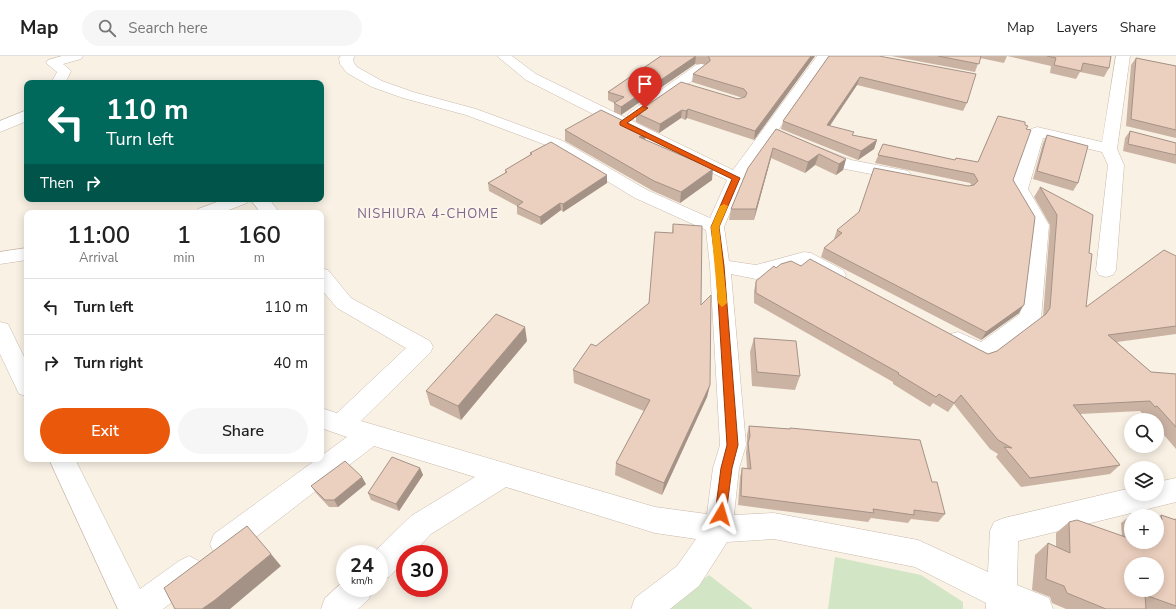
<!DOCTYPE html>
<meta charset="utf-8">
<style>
body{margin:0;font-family:"Nunito Sans",sans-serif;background:#f6f6f6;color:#222;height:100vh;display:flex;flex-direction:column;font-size:15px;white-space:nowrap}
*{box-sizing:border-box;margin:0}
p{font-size:13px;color:#767676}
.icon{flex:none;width:22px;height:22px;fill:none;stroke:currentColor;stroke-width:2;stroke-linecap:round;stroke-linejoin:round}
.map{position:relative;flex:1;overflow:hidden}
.side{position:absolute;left:24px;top:154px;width:300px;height:252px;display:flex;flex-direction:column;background:#fff;border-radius:8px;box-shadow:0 2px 10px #0003}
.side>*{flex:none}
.guide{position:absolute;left:24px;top:24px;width:300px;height:122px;border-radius:8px;box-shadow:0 2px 10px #0003;background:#00695c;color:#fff;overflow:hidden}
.fabs{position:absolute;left:1124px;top:357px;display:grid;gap:8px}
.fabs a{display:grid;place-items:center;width:40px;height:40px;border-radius:50%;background:#fff;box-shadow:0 2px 10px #0003;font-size:20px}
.speed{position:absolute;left:336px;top:489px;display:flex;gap:8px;font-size:20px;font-weight:700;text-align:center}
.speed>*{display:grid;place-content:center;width:52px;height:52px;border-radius:50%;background:#fff;box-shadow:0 2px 10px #0003;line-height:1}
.speed small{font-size:10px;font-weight:400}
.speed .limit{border:6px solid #d22;background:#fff;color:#111}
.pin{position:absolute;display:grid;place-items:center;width:34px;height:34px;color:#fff;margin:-41px -17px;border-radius:50% 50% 50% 0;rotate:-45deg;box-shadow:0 0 4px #0007}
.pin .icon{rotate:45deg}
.me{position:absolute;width:44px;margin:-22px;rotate:7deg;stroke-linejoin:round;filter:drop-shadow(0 0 3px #0008)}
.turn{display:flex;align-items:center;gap:14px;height:84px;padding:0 16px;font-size:18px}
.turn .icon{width:52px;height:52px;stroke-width:2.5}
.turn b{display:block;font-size:28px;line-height:34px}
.then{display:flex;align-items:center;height:38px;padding:0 16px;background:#0003;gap:8px;font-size:15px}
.eta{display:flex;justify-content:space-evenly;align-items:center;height:68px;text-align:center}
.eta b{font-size:24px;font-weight:600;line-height:28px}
.primary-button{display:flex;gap:8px;margin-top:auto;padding:8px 16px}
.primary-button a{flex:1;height:46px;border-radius:24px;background:#ea580c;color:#fff;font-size:16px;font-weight:600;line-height:46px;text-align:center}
.primary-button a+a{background:#f6f6f6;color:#222}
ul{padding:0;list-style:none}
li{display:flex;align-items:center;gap:12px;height:56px;padding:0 16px;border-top:1px solid #e0e0e0}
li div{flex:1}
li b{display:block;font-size:15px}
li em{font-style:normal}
header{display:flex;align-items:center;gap:24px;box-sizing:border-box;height:56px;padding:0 20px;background:#fff;border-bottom:1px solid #e0e0e0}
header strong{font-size:19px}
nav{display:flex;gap:22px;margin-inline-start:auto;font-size:14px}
.search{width:280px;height:36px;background:#f6f6f6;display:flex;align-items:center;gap:10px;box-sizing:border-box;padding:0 14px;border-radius:22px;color:#767676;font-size:15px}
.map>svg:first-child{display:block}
</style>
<header>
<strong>Map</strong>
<div class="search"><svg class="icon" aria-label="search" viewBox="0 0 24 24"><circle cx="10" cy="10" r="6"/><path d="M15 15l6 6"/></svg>Search here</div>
<nav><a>Map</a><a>Layers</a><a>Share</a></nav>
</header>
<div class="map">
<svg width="1176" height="553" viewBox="0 0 1176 553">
<rect width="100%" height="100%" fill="#f9f1e4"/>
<path fill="#d2e5c4" d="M 835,501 L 921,519 L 963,546 L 963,553 L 828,553 Z
M 709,519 L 753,553 L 665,553 Z"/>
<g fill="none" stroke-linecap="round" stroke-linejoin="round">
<defs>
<path id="street" d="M 62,0 L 83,0 L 81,3 L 63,8 L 71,15 L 65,27 L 51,27 L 57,16 L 46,7 L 48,4 Z
M 341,0 L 355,0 L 353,3 L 354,7 L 357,11 L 382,25 L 413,36 L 476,53 L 563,85 L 647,134 L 710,162 L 727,124 L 652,88 L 526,24 L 497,0 L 512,0 L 536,18 L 733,114 L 817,0 L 831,0 L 744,122 L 724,171 L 729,205 L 756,209 L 804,196 L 811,197 L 843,214 L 846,219 L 843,224 C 829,228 815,216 802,209 L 756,223 L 731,218 L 746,389 L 739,412 L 734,459 L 774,457 L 918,484 L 988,516 L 990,475 L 994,466 L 1004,462 L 1131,432 L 1131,438 L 1157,438 L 1157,426 L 1176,422 L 1176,446 L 1018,485 L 1017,529 L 1049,542 L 1053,553 L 986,553 L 986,547 L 915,511 L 774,483 L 727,486 L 699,530 L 670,553 L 631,553 L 635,542 L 677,510 L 696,483 L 655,477 L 506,431 L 431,478 L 412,498 L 405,498 L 405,505 L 389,521 L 379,525 L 379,498 L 372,498 L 411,460 L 475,421 L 374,390 L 234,498 L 224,502 L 214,498 L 210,488 L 214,478 L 317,403 L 321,403 L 321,400 L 347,381 L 321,372 L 321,352 L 337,357 L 406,292 L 337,252 L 321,233 L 321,212 L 328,214 L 351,242 L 430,285 L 433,291 L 430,297 L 361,365 L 655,451 L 707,458 L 713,412 L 720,389 L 710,210 L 706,174 L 635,142 L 551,91 L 466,59 L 403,42 L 372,31 L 347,17 L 340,8 L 339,2 Z
M 1116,0 L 1130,0 L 1117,93 L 1124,109 L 1116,214 L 1113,219 L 1106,221 L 1099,219 L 1096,214 L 1108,109 L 1102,96 L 1043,82 L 1028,133 L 1049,169 L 1041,262 L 1038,267 L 990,303 L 982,306 L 974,303 L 950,290 L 947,284 L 950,278 L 958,276 L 981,286 L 1020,258 L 1031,169 L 1010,133 L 1029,76 L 1031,73 L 1037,71 L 1102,86 Z
M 701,8 L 706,9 L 708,12 L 706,15 L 640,62 L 635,64 L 630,62 L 627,59 L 630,56 L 696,9 Z
M 27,54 L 27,65 L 0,76 L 0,65 Z
M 818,91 L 851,104 L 908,115 L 911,119 L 908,123 L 902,124 L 840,112 L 812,99 L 810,96 L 812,93 Z
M 225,143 L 250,143 L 247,147 L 221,157 L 195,157 L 198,153 Z
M 250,143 L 269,143 L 280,157 L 261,157 Z
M 27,192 L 27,204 L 0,208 L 0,196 Z
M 0,266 L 8,268 L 27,307 L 27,340 L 19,338 L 0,298 Z
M 49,403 L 75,403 L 140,533 L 179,505 L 189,500 L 199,505 L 204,515 L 199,525 L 163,553 L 118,553 Z
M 345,524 L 345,532 L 373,532 L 369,543 L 358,553 L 321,553 L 325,542 Z"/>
</defs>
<use href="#street" stroke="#c9b9ac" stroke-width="1"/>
<use href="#street" fill="#fff" fill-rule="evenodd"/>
</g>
<path fill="#cbb3a4" d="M 661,0 L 815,0 L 754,84 L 687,62 L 685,64 L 681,62 L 659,77 L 636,66 L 636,57 L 743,42 L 692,26 L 693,18 L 706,8 L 695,8 L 621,59 L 614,56 L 614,47 L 608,44 L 608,36 Z
M 829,0 L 967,47 L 963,55 L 857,29 L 830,70 L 853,79 L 877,84 L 874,93 L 858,104 L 781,73 L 783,65 Z
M 891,0 L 1111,0 L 1109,12 L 1104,21 L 1080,16 L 1076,23 L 1050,17 L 1051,10 L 1007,0 L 1004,7 L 980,2 L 975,16 Z
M 1136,2 L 1176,10 L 1176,82 L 1126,70 L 1131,9 Z
M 998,60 L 1025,69 L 1026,73 L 1013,124 L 1019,257 L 981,284 L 821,201 L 824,192 L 835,183 L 834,183 L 837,174 L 968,130 L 972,130 L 970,127 L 875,107 L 883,88 L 955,104 L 956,102 L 978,106 Z
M 776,73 L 846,103 L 843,114 L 836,119 L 815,109 L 805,117 L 771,102 L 754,164 L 729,164 L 731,153 Z
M 565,74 L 646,76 L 645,84 L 712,124 L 680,147 L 653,135 L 565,85 Z
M 1130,75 L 1176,87 L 1176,108 L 1123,95 L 1125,82 Z
M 1047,79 L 1078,127 L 1073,135 L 1033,123 L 1043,87 Z
M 530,97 L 607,127 L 563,156 L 561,154 L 541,169 L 517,158 L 517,150 L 489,135 L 488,127 L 505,117 L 505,114 L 530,99 Z
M 1040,131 L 1089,197 L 1086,251 L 1176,200 L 1176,278 L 1117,286 L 1151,316 L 1176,318 L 1176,393 L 1157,371 L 1157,364 L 1151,364 L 1147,360 L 1145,360 L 1140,355 L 1080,358 L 1120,409 L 1110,418 L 1021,431 L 996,401 L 998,398 L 990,393 L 954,348 L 948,356 L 933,347 L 930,351 L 893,328 L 893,326 L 754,247 L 754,235 L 756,225 L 776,212 L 801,210 L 980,294 L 988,298 L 997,295 L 1043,261 L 1050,169 L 1034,141 Z
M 673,168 L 701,249 L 710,329 L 707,341 L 662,439 L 615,419 L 616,407 L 644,355 L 574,327 L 573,314 L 596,290 L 649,247 L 672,177 Z
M 754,282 L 800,320 L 795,334 L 752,330 L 750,296 Z
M 527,285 L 461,364 L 430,349 L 426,335 Z
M 749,370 L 790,373 L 790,372 L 932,426 L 945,458 L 938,466 L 911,463 L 908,467 L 871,462 L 868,466 L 738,449 L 740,421 L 742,412 L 747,412 L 746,396 L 747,389 L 747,379 Z
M 420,412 L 423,419 L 399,455 L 371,444 L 368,437 Z
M 366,428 L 338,451 L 329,451 L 316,437 L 311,430 Z
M 1136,455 L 1150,460 L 1131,460 L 1131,486 L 1157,486 L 1157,462 L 1161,459 L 1174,464 L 1176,462 L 1176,553 L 1066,553 L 1052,547 L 1050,541 L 1032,534 L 1035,499 L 1048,487 L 1056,491 L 1056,477 L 1069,466 L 1122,480 L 1121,467 Z"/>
<path fill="#a59286" d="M 696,0 L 695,8 L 621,59 L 621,51 Z
M 811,0 L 815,0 L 754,84 L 755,75 Z
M 860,21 L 857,29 L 824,78 L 827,69 Z
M 688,53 L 687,62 L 685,64 L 686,55 Z
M 682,54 L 681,62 L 659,77 L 660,68 Z
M 646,76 L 645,86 L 639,81 Z
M 877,84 L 874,93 L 858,104 L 861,95 Z
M 773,92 L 771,102 L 754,164 L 756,153 Z
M 819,98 L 815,109 L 805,117 L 808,106 Z
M 846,103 L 843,114 L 836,119 L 839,108 Z
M 713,113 L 712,124 L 680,147 L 681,136 Z
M 607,119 L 607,127 L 563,156 L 563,148 Z
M 560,147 L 561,154 L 541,169 L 540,161 Z
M 1024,249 L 1019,257 L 981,284 L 986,276 Z
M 525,271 L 527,285 L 461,364 L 458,350 Z
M 710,329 L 707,341 L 662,439 L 664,427 Z
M 420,412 L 423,419 L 399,455 L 396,448 Z
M 362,421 L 366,428 L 338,451 L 334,444 Z
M 271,498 L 281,510 L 230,553 L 202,553 Z"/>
<path fill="#ecd0bf" stroke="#a59286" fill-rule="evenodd" d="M 661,0 L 696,0 L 621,51 L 614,47 L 624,41 L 608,36 Z
M 708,0 L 811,0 L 755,75 L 688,53 L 686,55 L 682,54 L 660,68 L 636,57 L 681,26 L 738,43 L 745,41 L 747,37 L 744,33 L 693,18 L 710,5 L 710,3 Z
M 829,0 L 879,0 L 976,18 L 967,47 L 860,21 L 827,69 L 854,76 L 852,79 L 877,84 L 861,95 L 783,65 Z
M 938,0 L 981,0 L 979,8 Z
M 1047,0 L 1111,0 L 1109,12 L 1083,7 L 1081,15 L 1054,9 L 1056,2 Z
M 1136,2 L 1176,10 L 1176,74 L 1131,63 Z
M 601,54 L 646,76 L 639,81 L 713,113 L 681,136 L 654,125 L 565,74 Z
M 998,60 L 1025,66 L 1025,69 L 1028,70 L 1026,73 L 1031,74 L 1013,124 L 1035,161 L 1024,249 L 986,276 L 824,192 L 842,177 L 837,174 L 859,156 L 874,112 L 968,130 L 974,129 L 978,125 L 974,118 L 878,99 L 883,88 L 955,104 L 956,102 L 978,106 Z
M 776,73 L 846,103 L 839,108 L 819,98 L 808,106 L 773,92 L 756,153 L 731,153 L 748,112 Z
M 1130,75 L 1176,87 L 1176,99 L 1128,88 Z
M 1047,79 L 1088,90 L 1078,127 L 1037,115 Z
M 551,86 L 607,119 L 563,148 L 560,147 L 540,161 L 517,150 L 523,146 L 488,127 L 507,116 L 505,114 L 532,98 L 530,97 Z
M 1040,131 L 1093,159 L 1089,197 L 1092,198 L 1086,251 L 1164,194 L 1176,200 L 1176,270 L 1108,279 L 1151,316 L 1176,318 L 1176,371 L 1157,350 L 1155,351 L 1150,345 L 1073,349 L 1120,409 L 1030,422 L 1004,391 L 1012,392 L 998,384 L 961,339 L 954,347 L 939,338 L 936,341 L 898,318 L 899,317 L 756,237 L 756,225 L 774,210 L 776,212 L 781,208 L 791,205 L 801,210 L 810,203 L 980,294 L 988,298 L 997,295 L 1046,258 L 1050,252 L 1057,159 Z
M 673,168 L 702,170 L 701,249 L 711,239 L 710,329 L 664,427 L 616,407 L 650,344 L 573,314 L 591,288 L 596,290 L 649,247 L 655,176 L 673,177 Z
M 496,258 L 525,271 L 458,350 L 426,335 Z
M 754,282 L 796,285 L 800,320 L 757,316 Z
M 749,370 L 790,373 L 790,372 L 920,384 L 932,426 L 937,426 L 945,458 L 914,454 L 914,459 L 873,453 L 874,457 L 741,440 L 742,412 L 751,413 L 748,387 L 750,380 Z
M 392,401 L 420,412 L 396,448 L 368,437 Z
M 345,405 L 362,421 L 334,444 L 325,444 L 311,430 Z
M 1136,455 L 1150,460 L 1136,460 Z
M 1161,459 L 1176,464 L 1176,550 L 1145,539 L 1146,553 L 1106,553 L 1067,537 L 1064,530 L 1046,523 L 1048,487 L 1070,497 L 1069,466 L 1077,464 L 1131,483 L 1131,486 L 1157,486 L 1157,462 L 1162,464 ZM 1131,508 L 1157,508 L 1157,534 L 1131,534 Z
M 247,470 L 271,498 L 215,544 L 202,553 L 175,553 L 164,532 Z"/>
<path fill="#ea580c" stroke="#983908" d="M 643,50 L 648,52 L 627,67 L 740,122 L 719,171 L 724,210 L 738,389 L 732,412 L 726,458 L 725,461 L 721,463 L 717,461 L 715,458 L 721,412 L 727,389 L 716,210 L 711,171 L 732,123 L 620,69 L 620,66 Z"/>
<path fill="#f59e0b" d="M 724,148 L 728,150 L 719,171 L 727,247 L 722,251 L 718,247 L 711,171 L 720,150 Z"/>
<g text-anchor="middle" stroke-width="4" stroke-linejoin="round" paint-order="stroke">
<g font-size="13" letter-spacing="1" fill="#7e658c" stroke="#fdf5ea">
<text x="428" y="162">NISHIURA 4-CHOME</text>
</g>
</g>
</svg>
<div class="fabs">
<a><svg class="icon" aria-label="search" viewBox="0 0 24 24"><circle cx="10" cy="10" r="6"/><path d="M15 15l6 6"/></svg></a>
<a><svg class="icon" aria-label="layers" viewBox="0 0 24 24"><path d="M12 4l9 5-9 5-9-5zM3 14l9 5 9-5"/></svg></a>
<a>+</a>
<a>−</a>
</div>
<div class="speed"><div>24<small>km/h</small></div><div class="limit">30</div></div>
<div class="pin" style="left:645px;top:52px;background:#d93025"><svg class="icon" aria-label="arrive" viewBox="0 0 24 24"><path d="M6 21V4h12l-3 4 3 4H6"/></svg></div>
<svg class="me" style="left:721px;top:458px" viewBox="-20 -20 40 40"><path d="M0-17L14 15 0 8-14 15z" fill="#ea580c" stroke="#fff" stroke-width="4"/></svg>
<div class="guide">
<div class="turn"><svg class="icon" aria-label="left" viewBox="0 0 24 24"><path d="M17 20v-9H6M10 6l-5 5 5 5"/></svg><div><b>110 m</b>Turn left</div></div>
<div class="then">Then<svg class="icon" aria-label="right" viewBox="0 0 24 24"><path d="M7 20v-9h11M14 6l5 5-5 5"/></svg></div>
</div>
<section class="side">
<div class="eta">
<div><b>11:00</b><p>Arrival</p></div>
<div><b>1</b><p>min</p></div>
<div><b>160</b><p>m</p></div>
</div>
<ul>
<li><svg class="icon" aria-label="left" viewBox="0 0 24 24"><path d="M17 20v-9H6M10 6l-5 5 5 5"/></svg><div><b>Turn left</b></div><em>110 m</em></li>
<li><svg class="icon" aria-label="right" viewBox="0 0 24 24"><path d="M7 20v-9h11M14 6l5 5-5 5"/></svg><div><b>Turn right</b></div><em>40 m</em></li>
</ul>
<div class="primary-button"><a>Exit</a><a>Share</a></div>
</section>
</div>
